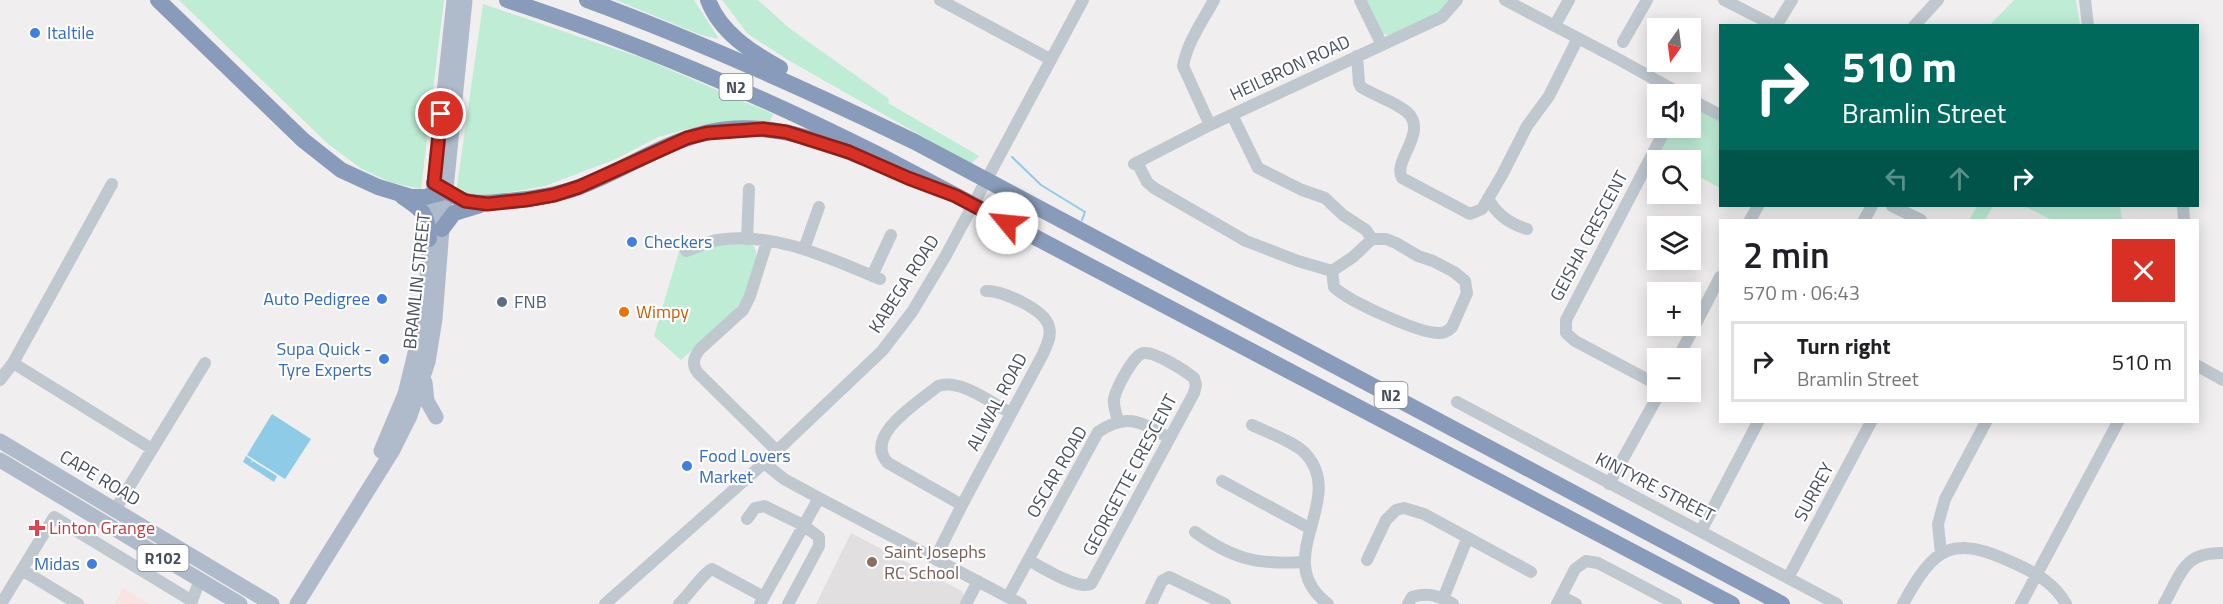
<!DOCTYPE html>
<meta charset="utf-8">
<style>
body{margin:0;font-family:"Titillium Web",sans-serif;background:#f6f6f6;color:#202124;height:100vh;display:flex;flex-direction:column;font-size:22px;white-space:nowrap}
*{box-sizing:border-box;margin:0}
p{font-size:20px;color:#757577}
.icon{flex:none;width:33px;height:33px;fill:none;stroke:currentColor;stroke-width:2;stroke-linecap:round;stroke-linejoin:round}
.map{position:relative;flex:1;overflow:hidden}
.panel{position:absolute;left:1719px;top:219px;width:480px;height:204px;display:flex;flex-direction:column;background:#fff;border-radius:0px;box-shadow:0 3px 15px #0003}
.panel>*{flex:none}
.banner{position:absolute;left:1719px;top:24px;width:480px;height:183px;border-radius:0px;box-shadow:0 3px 15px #0003;background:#00695c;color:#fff;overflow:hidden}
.needle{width:39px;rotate:194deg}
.buttons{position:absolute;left:1647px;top:18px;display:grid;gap:12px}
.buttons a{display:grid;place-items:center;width:54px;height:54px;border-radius:0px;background:#fff;box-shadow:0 3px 15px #0003;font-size:30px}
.pin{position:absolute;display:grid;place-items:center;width:51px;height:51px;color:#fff;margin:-26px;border:3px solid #fff;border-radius:50%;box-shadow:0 2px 6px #0007}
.me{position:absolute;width:66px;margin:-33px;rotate:298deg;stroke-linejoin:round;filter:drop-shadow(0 0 4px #0008)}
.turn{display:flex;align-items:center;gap:21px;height:126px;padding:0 24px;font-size:27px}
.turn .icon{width:78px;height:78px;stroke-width:2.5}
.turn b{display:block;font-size:42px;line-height:51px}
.lanes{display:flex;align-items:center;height:57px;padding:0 24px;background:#0003;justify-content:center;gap:30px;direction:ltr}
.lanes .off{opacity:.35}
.round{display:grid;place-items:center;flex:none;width:63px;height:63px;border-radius:0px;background:#f6f6f6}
.headline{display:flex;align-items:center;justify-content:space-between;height:102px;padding:0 24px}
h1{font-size:36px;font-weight:600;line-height:45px}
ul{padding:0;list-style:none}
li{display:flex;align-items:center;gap:18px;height:81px;margin:0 12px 9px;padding:0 12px;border:3px solid #e0e0e0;border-radius:0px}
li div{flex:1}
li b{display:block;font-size:22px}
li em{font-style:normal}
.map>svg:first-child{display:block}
</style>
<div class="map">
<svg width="2223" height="604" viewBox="0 0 2223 604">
<rect width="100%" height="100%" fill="#f0eeee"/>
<path fill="#e1dfdf" d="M 851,533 L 962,591 L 966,601 L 964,604 L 816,604 Z"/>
<path fill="#f9e4df" d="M 123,588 L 149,604 L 115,604 Z"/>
<path fill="#beecd5" d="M 179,0 L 444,0 L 421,189 L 390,182 L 362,169 L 328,144 Z
M 616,0 L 694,0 L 719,39 L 701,35 Z
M 722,0 L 758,0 L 789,28 L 889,99 L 888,103 L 979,156 L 971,164 L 788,60 L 748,34 Z
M 1364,0 L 1453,0 L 1440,12 L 1389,36 L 1380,32 Z
M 2014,0 L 2076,0 L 2080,25 L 1990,25 Z
M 483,4 L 645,59 L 773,114 L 768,126 L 703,125 L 658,137 L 616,159 L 545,186 L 488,196 L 456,193 Z
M 1691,104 L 1720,118 L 1720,188 L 1691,172 L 1690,160 L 1668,160 L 1657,155 L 1671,128 L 1690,128 Z
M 1977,206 L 1993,206 L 1985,220 L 1969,220 Z
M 2024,206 L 2120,206 L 2122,220 L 2052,220 Z
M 722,242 L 752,244 C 759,253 756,261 753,271 C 741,318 714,329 681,360 L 654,336 L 680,248 Z"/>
<path fill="#8ecbe6" d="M 272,414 L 311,439 L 285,479 L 247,455 Z
M 246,456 L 252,460 L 251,463 L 253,461 L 277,476 L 274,482 L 243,462 Z"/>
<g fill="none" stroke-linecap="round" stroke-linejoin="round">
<path stroke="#8ecbe6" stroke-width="2" d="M 1012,157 L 1041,185 L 1085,212 L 1082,220"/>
<path stroke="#bfc7cf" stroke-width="12" d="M 940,0 L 1050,59
M 1360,0 L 1382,45
M 1505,0 L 1620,60 L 1681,94
M 1724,0 L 1775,26
M 2085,0 L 2088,26
M 1555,25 L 1569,0
M 1776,26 L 1792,0
M 1914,26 L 1938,0
M 1623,42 L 1647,0
M 1357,56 L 1359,83 L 1361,87 C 1375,96 1394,101 1407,112 C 1429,132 1392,161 1402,178 L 1470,214 L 1482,209 L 1502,175 L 1527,126 L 1549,96 L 1578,38
M 1690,99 L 1720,115
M 1232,115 L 1258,168 L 1302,190 L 1325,198 L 1343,215 L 1366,230 L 1372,239
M 1210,125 L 1183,66 C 1187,43 1203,20 1214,0
M 1137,162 L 1147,182 L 1154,188 L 1246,241 L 1298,261 L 1332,271 L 1353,257 L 1372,239 L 1386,239 L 1396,243 L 1418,256 L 1433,261 L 1454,272 L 1465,281 L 1467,293 L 1452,327 C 1448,331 1445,333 1440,333 C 1420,334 1348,301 1334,287 L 1332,271
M 1134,164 L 1210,125 L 1442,17 L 1457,0
M 1488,198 C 1496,214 1510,224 1527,229
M 1892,206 L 1921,220
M 2183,206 L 2184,220
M 1750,220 L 1758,206
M 1864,220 L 1872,206
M 747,239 L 749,189
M 767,242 L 750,296 L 743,310 L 700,349 C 694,357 691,364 698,373 L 777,451
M 804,249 L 819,207
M 686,251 C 696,248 707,242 717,240 C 774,231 829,258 880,279
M 872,276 L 891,235
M 1678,358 L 1720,277
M 13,363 L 152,449
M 2198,366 L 2223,380
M 0,380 L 13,363 L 112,184
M 1658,385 L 1575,341 L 1566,333 L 1566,320 L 1666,128
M 1457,402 L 1837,604
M 1252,425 C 1267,432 1294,442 1305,453 C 1349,500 1268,559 1328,604
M 764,463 L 784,479 L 819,498 L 1021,604
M 1222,481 L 1311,529
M 1609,484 L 1660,392
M 962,505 L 888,463 C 862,436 919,402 938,386 C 960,378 991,403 1011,413
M 115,510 L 205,363
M 747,519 L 755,508 L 764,506 L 803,525 L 819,537 L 819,546 L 788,604
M 1701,531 L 1758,422
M 1195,532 C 1233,559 1257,565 1303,562
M 1941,554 L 1938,524 L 1945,499 L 1986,422
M 935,559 L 962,505 L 1043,354 C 1046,346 1052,337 1049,327 C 1045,309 1003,291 986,291
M 1028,560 C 1042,567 1077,590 1091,584 L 1194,393 L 1196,385 L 1194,378 C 1184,370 1156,352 1144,353 C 1134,353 1116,389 1114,399 C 1113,406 1117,415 1118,422
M 1367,560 L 1386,520 L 1396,510 L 1404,508 L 1424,514 L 1531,572
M 22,570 L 78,604
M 1788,578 L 1871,422
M 1561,596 L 1576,604
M 1008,597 L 1098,432 C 1127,412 1141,422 1169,438
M 1443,599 L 1467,539
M 1,604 L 54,517 L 192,601 L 200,579
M 605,604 L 764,463 L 882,351 L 912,312 L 945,257 L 1083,0
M 679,604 C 688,596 703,573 712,569 L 764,597
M 760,604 L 819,498
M 966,604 L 978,581
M 1151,604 L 1162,581 L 1169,577 L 1225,604
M 1408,604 L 1412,597 C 1429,592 1439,596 1453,604
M 1557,604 L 1575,569 L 1586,561 L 1598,563 L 1676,604
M 1903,604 C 1935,545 1953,534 2016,564 C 2036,573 2055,584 2066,604
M 2021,604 L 2118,422
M 2164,604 C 2182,573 2183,552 2223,553"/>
<path stroke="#afbacb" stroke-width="15" d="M 425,382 L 427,401 L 436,417
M 0,441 L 272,604
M 381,451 L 405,394 L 424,316 L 433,196 L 454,0
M 0,460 L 240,604
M 297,604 L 393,450 L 410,416 L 428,362 L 435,319 L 442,229 L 465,0"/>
<path stroke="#889bba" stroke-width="16" d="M 158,0 L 303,140 L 341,170 L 378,187 L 411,197 L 425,197 L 445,192
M 507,0 C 636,42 755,93 877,154 L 1732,604
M 587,0 C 699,41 807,90 915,142 L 1782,604
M 708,0 C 720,32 751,52 780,68
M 434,183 C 444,189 455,198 466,201 C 479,205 493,202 507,201 C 531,199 555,196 579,187 C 621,172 660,144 705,133 C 758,120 812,136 861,157
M 403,197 C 423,210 428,214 429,239
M 442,229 L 454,213 L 480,205"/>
</g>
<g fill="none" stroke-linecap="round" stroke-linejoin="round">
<defs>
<path id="route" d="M 441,114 L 434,183 L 465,201 L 487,204 L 526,200 L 554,195 L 579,187 L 687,138 L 707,133 L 763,129 L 786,132 L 849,152 L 908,178 L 956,196 L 1007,223"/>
</defs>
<use href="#route" stroke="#8d1f18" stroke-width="15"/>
<use href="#route" stroke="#d93025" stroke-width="10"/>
</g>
<g fill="#3f7fe0" stroke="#fff" stroke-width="2">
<circle cx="35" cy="33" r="6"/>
<circle cx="632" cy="242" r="6"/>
<circle cx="382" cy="299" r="6"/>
<circle cx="384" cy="359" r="6"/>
<circle cx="687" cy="466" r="6"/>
<circle cx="92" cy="564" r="6"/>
</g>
<circle fill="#5c6f8a" stroke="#fff" stroke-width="2" cx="502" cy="302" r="6"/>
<circle fill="#e8710a" stroke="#fff" stroke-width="2" cx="624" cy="312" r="6"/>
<path fill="#e0444e" stroke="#fff" stroke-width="2" d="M34 519h6v6h6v6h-6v6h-6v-6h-6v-6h6z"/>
<circle fill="#8d6e63" stroke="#fff" stroke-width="2" cx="872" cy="562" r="6"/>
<g text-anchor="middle" stroke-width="4.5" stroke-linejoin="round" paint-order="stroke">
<g fill="#fff" stroke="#7e848c" stroke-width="1.5">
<rect x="719.5" y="74" width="33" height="26" rx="4.5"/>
<rect x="1374.5" y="382" width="33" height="26" rx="4.5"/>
<rect x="137.5" y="545" width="51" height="26" rx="4.5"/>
</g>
<g font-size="16" font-weight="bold" fill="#474f5a">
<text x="736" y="93">N2</text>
<text x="1391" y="401">N2</text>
<text x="163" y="564">R102</text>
</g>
<g font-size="18" fill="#366cbe" stroke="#fff" text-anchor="start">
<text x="47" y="39">Italtile</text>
<text x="644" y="248">Checkers</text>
<text x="370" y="305" text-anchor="end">Auto Pedigree</text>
<text x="372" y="355" text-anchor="end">Supa Quick -<tspan x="372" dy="21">Tyre Experts</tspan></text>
<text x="699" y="462">Food Lovers<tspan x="699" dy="21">Market</tspan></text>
<text x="80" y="570" text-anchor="end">Midas</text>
</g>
<g font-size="18" fill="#474f5a" stroke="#fff">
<text transform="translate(1290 68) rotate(-25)" y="6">HEILBRON ROAD</text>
<text transform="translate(1589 236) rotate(-62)" y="6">GEISHA CRESCENT</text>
<text transform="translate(417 281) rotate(-84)" y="6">BRAMLIN STREET</text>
<text transform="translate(904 284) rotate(-57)" y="6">KABEGA ROAD</text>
<text transform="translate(997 402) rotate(-62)" y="6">ALIWAL ROAD</text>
<text transform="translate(1057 472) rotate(-60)" y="6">OSCAR ROAD</text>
<text transform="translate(1130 475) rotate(-62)" y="6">GEORGETTE CRESCENT</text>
<text transform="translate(100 478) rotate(31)" y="6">CAPE ROAD</text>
<text transform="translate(1655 487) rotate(27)" y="6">KINTYRE STREET</text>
<text transform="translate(1814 492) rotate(-62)" y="6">SURREY</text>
</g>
<g font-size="18" fill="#4e5e75" stroke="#fff" text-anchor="start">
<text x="514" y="308">FNB</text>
</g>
<g font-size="18" fill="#c56008" stroke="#fff" text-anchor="start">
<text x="636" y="318">Wimpy</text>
</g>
<g font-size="18" fill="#be3a42" stroke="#fff" text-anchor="start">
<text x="49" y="534">Linton Grange</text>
</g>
<g font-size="18" fill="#785e54" stroke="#fff" text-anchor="start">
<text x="884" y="558">Saint Josephs<tspan x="884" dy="21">RC School</tspan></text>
</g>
</g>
</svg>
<div class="buttons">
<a><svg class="needle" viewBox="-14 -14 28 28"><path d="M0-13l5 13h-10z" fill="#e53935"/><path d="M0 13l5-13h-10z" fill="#757577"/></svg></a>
<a><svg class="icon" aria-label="sound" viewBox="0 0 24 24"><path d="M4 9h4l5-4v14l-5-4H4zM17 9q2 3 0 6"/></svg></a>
<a><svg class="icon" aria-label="search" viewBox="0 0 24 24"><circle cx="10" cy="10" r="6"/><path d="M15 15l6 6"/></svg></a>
<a><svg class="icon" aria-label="layers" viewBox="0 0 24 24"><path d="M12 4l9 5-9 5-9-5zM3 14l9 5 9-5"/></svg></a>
<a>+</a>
<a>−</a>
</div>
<div class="pin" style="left:441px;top:114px;background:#d93025"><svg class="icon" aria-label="arrive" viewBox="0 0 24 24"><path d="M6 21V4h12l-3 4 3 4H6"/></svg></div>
<svg class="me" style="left:1007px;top:223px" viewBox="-20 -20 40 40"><circle r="19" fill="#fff"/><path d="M0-13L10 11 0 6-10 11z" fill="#d93025"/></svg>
<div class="banner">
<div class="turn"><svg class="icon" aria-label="right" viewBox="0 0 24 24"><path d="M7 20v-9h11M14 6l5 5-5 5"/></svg><div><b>510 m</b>Bramlin Street</div></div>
<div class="lanes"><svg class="icon off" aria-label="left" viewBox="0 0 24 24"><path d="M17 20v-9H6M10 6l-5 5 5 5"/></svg><svg class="icon off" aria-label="ahead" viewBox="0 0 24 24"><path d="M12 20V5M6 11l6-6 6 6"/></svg><svg class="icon" aria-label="right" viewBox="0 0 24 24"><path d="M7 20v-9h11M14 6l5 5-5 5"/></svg></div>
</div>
<section class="panel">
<div class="headline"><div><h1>2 min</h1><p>570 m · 06:43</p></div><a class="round" style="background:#d93025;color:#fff"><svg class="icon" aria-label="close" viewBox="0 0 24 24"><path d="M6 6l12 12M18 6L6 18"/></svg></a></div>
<ul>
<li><svg class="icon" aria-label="right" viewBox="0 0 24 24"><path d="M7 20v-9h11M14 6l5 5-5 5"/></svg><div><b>Turn right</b><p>Bramlin Street</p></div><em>510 m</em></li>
</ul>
</section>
</div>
